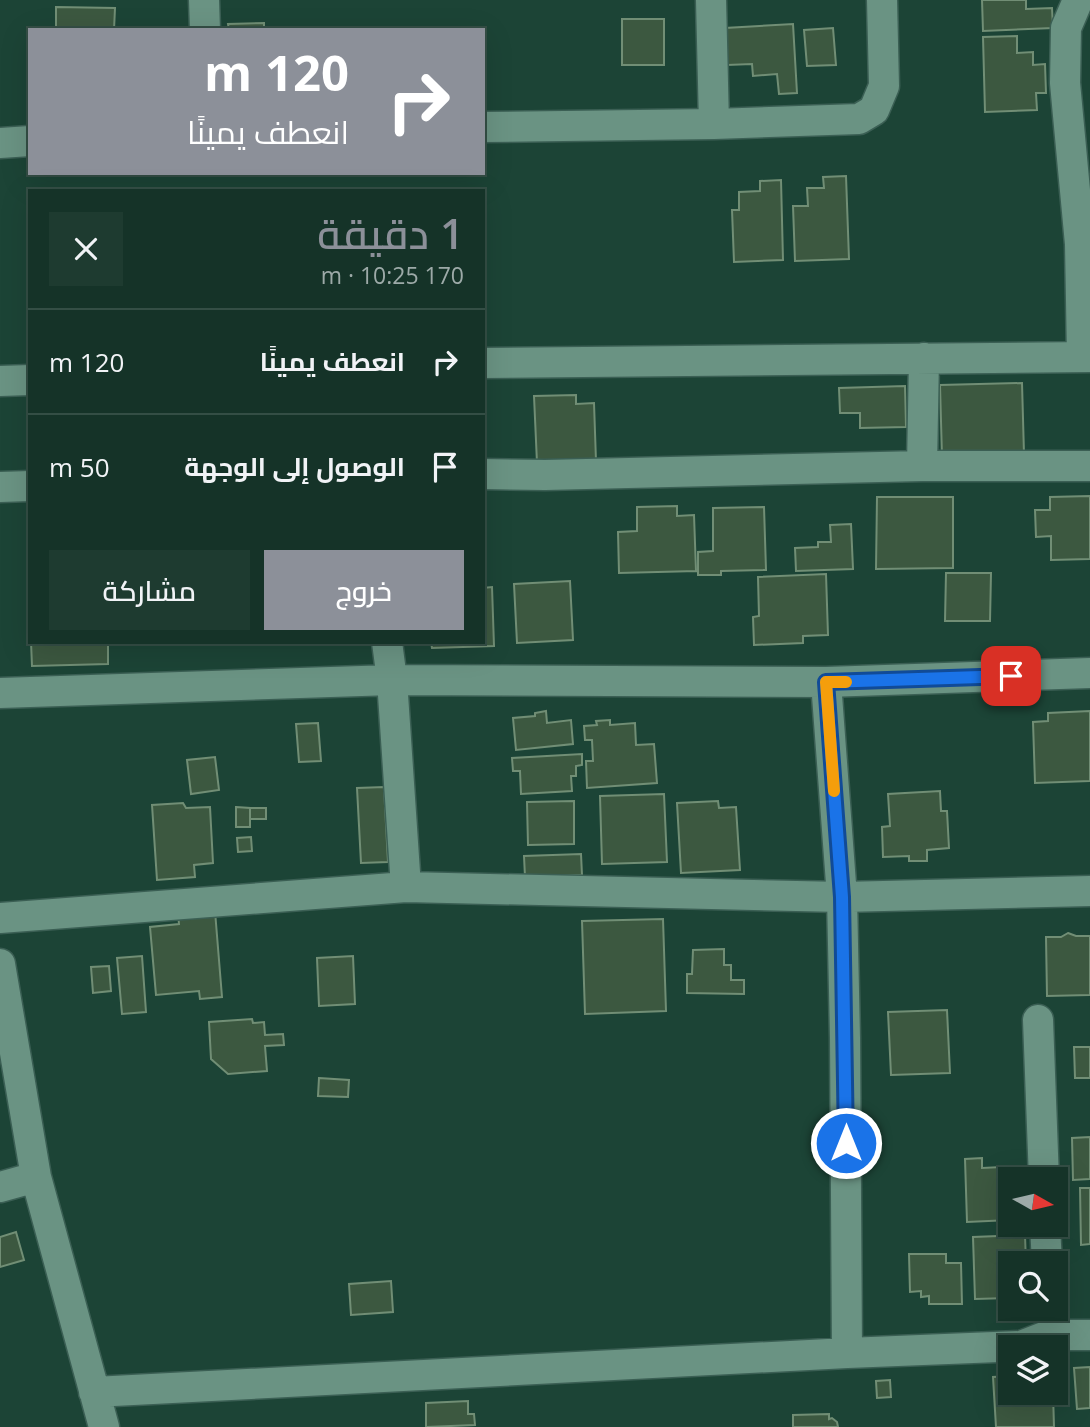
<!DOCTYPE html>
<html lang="ar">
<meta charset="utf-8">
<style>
body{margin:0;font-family:"Open Sans",Cairo,sans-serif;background:#1e3b30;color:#f1f3f6;direction:rtl;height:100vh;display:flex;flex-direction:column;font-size:26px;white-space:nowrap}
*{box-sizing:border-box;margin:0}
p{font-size:23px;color:#9daaa8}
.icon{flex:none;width:38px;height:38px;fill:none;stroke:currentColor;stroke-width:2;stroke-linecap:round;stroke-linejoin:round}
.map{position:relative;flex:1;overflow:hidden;direction:ltr}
.drawer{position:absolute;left:28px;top:189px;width:457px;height:455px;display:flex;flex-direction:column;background:#153328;border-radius:0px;box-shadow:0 7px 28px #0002,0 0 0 2px #344e45;direction:rtl}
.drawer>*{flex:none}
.top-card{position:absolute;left:28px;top:28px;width:457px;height:147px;border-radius:0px;box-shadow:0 7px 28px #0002,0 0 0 2px #344e45;direction:rtl;background:#8c9099;color:#fff;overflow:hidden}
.needle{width:46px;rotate:98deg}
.buttons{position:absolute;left:998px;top:1167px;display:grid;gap:14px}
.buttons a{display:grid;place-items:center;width:70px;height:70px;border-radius:0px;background:#153328;box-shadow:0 7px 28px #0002,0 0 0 2px #344e45;font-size:35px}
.pin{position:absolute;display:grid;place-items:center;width:60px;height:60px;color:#fff;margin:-30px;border-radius:14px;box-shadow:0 4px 10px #0006}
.me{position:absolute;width:77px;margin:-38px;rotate:0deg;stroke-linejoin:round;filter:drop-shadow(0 0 5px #0008)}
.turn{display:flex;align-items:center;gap:24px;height:147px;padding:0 21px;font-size:32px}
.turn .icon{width:91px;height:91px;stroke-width:2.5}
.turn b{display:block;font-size:49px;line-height:60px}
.round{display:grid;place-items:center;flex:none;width:74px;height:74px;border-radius:0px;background:#1e3b30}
.overview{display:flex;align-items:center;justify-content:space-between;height:119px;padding:0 21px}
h1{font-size:42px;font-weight:600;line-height:52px;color:#8c9099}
.primary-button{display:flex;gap:14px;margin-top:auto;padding:14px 21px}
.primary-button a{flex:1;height:80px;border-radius:0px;background:#8c9099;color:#fff;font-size:28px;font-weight:600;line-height:80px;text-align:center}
.primary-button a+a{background:#1e3b30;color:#f1f3f6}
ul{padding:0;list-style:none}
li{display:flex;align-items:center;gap:21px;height:105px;padding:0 21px;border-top:2px solid #344e45}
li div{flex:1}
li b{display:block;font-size:26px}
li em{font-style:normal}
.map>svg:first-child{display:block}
</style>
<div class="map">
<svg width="1090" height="1427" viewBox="0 0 1090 1427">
<rect width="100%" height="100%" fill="#1c4436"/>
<path fill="#3c5840" stroke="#718e75" stroke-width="2" d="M 982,0 L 1026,0 L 1026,9 L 1052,8 L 1053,28 L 983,31 Z
M 56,7 L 115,8 L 114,30 L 56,30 Z
M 622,19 L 664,19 L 664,65 L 622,65 Z
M 264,23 L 264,30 L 229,30 L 228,24 Z
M 793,24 L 797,93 L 779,94 L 777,74 L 753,76 L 752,64 L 727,65 L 725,28 Z
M 833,28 L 836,65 L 807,66 L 804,30 Z
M 1017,36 L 1017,53 L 1033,52 L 1033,65 L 1045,64 L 1046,93 L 1036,93 L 1037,110 L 985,112 L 983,37 Z
M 846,176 L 849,259 L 795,261 L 793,206 L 808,206 L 807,188 L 824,188 L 823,177 Z
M 781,180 L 783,260 L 734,262 L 732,210 L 739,210 L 739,192 L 760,191 L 760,181 Z
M 1022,383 L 1024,454 L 942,457 L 940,385 Z
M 905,386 L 906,427 L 860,428 L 860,413 L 840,413 L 839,388 Z
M 576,395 L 576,404 L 594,403 L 596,461 L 537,463 L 534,396 Z
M 1090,496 L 1090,559 L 1051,560 L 1051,536 L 1036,537 L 1035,510 L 1050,510 L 1050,497 Z
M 877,497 L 953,497 L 953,568 L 876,569 Z
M 677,506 L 677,516 L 694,515 L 696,571 L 619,573 L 618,532 L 637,531 L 637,507 Z
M 764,507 L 766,570 L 721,571 L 721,575 L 698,575 L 698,552 L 713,551 L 713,508 Z
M 851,524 L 853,569 L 796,571 L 795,548 L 818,547 L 818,542 L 831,542 L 830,525 Z
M 946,573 L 991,573 L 990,621 L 945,621 Z
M 826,574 L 828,635 L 803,636 L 803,643 L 754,645 L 753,617 L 759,616 L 758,577 Z
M 570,581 L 573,640 L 517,643 L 514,584 Z
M 492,587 L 494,646 L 432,648 L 431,642 L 483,642 L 483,588 Z
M 31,642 L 108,642 L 108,664 L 32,666 Z
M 546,711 L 547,723 L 571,720 L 573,744 L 516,750 L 513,718 L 535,716 L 535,713 Z
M 1090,711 L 1090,781 L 1035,783 L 1033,722 L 1048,721 L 1048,713 Z
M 610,720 L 610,725 L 635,723 L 636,745 L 654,744 L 657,783 L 587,788 L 586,761 L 593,761 L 592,740 L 585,740 L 584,726 L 597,725 L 596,721 Z
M 318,723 L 321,761 L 299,762 L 296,724 Z
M 582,754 L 582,765 L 576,766 L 576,776 L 571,776 L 572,791 L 521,794 L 520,771 L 513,771 L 512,758 Z
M 215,757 L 219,790 L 191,794 L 187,760 Z
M 384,787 L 388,862 L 361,863 L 357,788 Z
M 940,791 L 941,811 L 947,811 L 949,848 L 927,850 L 927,861 L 909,861 L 909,856 L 883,857 L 882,827 L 890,826 L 888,794 Z
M 664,794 L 667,862 L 602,864 L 600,796 Z
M 574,801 L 574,844 L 528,845 L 527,802 Z
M 718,801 L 719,808 L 736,807 L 740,870 L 681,873 L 677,803 Z
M 183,803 L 186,808 L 210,807 L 213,863 L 194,865 L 195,877 L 157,880 L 152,805 Z
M 236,807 L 250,808 L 250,827 L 236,827 Z
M 250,808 L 266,808 L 266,819 L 250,819 Z
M 251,837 L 252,851 L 238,852 L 237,838 Z
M 581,854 L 582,875 L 525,877 L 524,856 Z
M 215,911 L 222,997 L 200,999 L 199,991 L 156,995 L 150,927 L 179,924 L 178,914 Z
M 663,919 L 666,1011 L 585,1014 L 582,921 Z
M 1068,933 L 1076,936 L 1090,936 L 1090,995 L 1047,996 L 1046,937 L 1061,937 Z
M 724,949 L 724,965 L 731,965 L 731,980 L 744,980 L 744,994 L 687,993 L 687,974 L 692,974 L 693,950 Z
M 142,956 L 146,1012 L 122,1014 L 117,958 Z
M 353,956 L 355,1004 L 319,1006 L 317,958 Z
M 109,966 L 111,991 L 93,993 L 91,967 Z
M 947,1010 L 950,1073 L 891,1075 L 888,1012 Z
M 252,1019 L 253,1023 L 264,1022 L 265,1035 L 283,1034 L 284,1045 L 265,1046 L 267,1071 L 228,1074 L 211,1059 L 209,1022 Z
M 1074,1047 L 1090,1047 L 1090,1078 L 1075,1078 Z
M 319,1078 L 349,1080 L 348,1097 L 318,1096 Z
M 1090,1137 L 1090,1179 L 1073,1180 L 1072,1138 Z
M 982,1158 L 982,1168 L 1026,1166 L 1026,1180 L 1010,1180 L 1010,1220 L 967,1222 L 965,1159 Z
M 1080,1188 L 1090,1188 L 1090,1244 L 1081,1245 Z
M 16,1232 L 24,1260 L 0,1267 L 0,1237 Z
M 1025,1235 L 1026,1264 L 1010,1264 L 1009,1298 L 975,1299 L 973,1237 Z
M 909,1254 L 946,1254 L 946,1263 L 961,1263 L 962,1304 L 929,1304 L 929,1296 L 921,1297 L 921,1291 L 910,1292 Z
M 391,1281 L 393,1312 L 351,1315 L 349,1284 Z
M 1090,1367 L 1090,1408 L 1077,1409 L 1074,1368 Z
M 1010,1376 L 1010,1393 L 1053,1393 L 1054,1427 L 996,1427 L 993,1377 Z
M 890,1380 L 891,1397 L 877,1398 L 876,1381 Z
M 468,1401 L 468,1414 L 474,1414 L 475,1425 L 426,1427 L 426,1403 Z
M 829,1414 L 829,1419 L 832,1418 L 837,1422 L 838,1427 L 793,1427 L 793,1415 Z"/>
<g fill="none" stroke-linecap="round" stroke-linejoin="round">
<defs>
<path id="minor" d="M 204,0 L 205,30
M 711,0 L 714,124
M 1078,0 L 1066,28 L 1065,83 L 1080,244 L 1082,357
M 483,127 L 714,124 L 859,119 L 874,110 L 884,86 L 882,0
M 0,143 L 30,141
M 483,363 L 1090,357
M 0,381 L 30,380
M 922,466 L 924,358
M 483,474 L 545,475 L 922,466 L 1090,466
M 0,487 L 30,486
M 387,642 L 392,680 L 406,887
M 826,682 L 842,897 L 845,1038 L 847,1353
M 0,693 L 392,680 L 826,682 L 1090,673
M 0,918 L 406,887 L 842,897 L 1090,891
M 0,964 L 36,1177 L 104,1427
M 1038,1020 L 1044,1180
M 0,1187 L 36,1177
M 1045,1225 L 1047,1264
M 94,1392 L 847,1353 L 1021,1346 L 1049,1335 L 1090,1335"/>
</defs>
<use href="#minor" stroke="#3b5f54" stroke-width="33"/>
<use href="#minor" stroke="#6a9383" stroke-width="30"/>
</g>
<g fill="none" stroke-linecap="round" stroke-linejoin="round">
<defs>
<path id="route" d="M 846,1143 L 842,897 L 826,682 L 1011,676"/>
</defs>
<use href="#route" stroke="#114b97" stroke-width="18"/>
<use href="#route" stroke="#1a73e8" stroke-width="12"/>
<path stroke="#f59e0b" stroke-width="12" d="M 834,791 L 826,682 L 846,682"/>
</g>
</svg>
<div class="buttons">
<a><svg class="needle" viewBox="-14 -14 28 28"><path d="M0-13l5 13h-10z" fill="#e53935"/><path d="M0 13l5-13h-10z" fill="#9daaa8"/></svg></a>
<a><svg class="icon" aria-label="search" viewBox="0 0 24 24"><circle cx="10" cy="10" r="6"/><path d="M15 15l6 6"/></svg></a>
<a><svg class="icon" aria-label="layers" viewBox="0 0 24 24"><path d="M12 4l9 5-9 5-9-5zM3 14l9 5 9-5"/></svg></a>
</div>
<div class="pin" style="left:1011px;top:676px;background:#d93025"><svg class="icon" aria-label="arrive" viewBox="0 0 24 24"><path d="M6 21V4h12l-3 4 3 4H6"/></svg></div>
<svg class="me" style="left:846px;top:1143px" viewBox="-20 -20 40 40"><circle r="17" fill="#1a73e8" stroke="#fff" stroke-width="3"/><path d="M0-11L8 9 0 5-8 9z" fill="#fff"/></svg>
<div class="top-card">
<div class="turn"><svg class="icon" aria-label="right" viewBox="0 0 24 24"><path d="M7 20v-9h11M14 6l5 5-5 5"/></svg><div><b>120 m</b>انعطف يمينًا</div></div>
</div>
<section class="drawer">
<div class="overview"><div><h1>1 دقيقة</h1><p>170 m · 10:25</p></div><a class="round"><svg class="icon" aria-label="close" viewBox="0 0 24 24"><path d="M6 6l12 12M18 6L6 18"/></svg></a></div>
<ul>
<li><svg class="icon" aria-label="right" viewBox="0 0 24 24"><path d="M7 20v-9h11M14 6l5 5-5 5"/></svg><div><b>انعطف يمينًا</b></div><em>120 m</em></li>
<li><svg class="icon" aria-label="arrive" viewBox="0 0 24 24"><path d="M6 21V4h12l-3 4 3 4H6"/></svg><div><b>الوصول إلى الوجهة</b></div><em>50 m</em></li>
</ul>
<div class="primary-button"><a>خروج</a><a>مشاركة</a></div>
</section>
</div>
